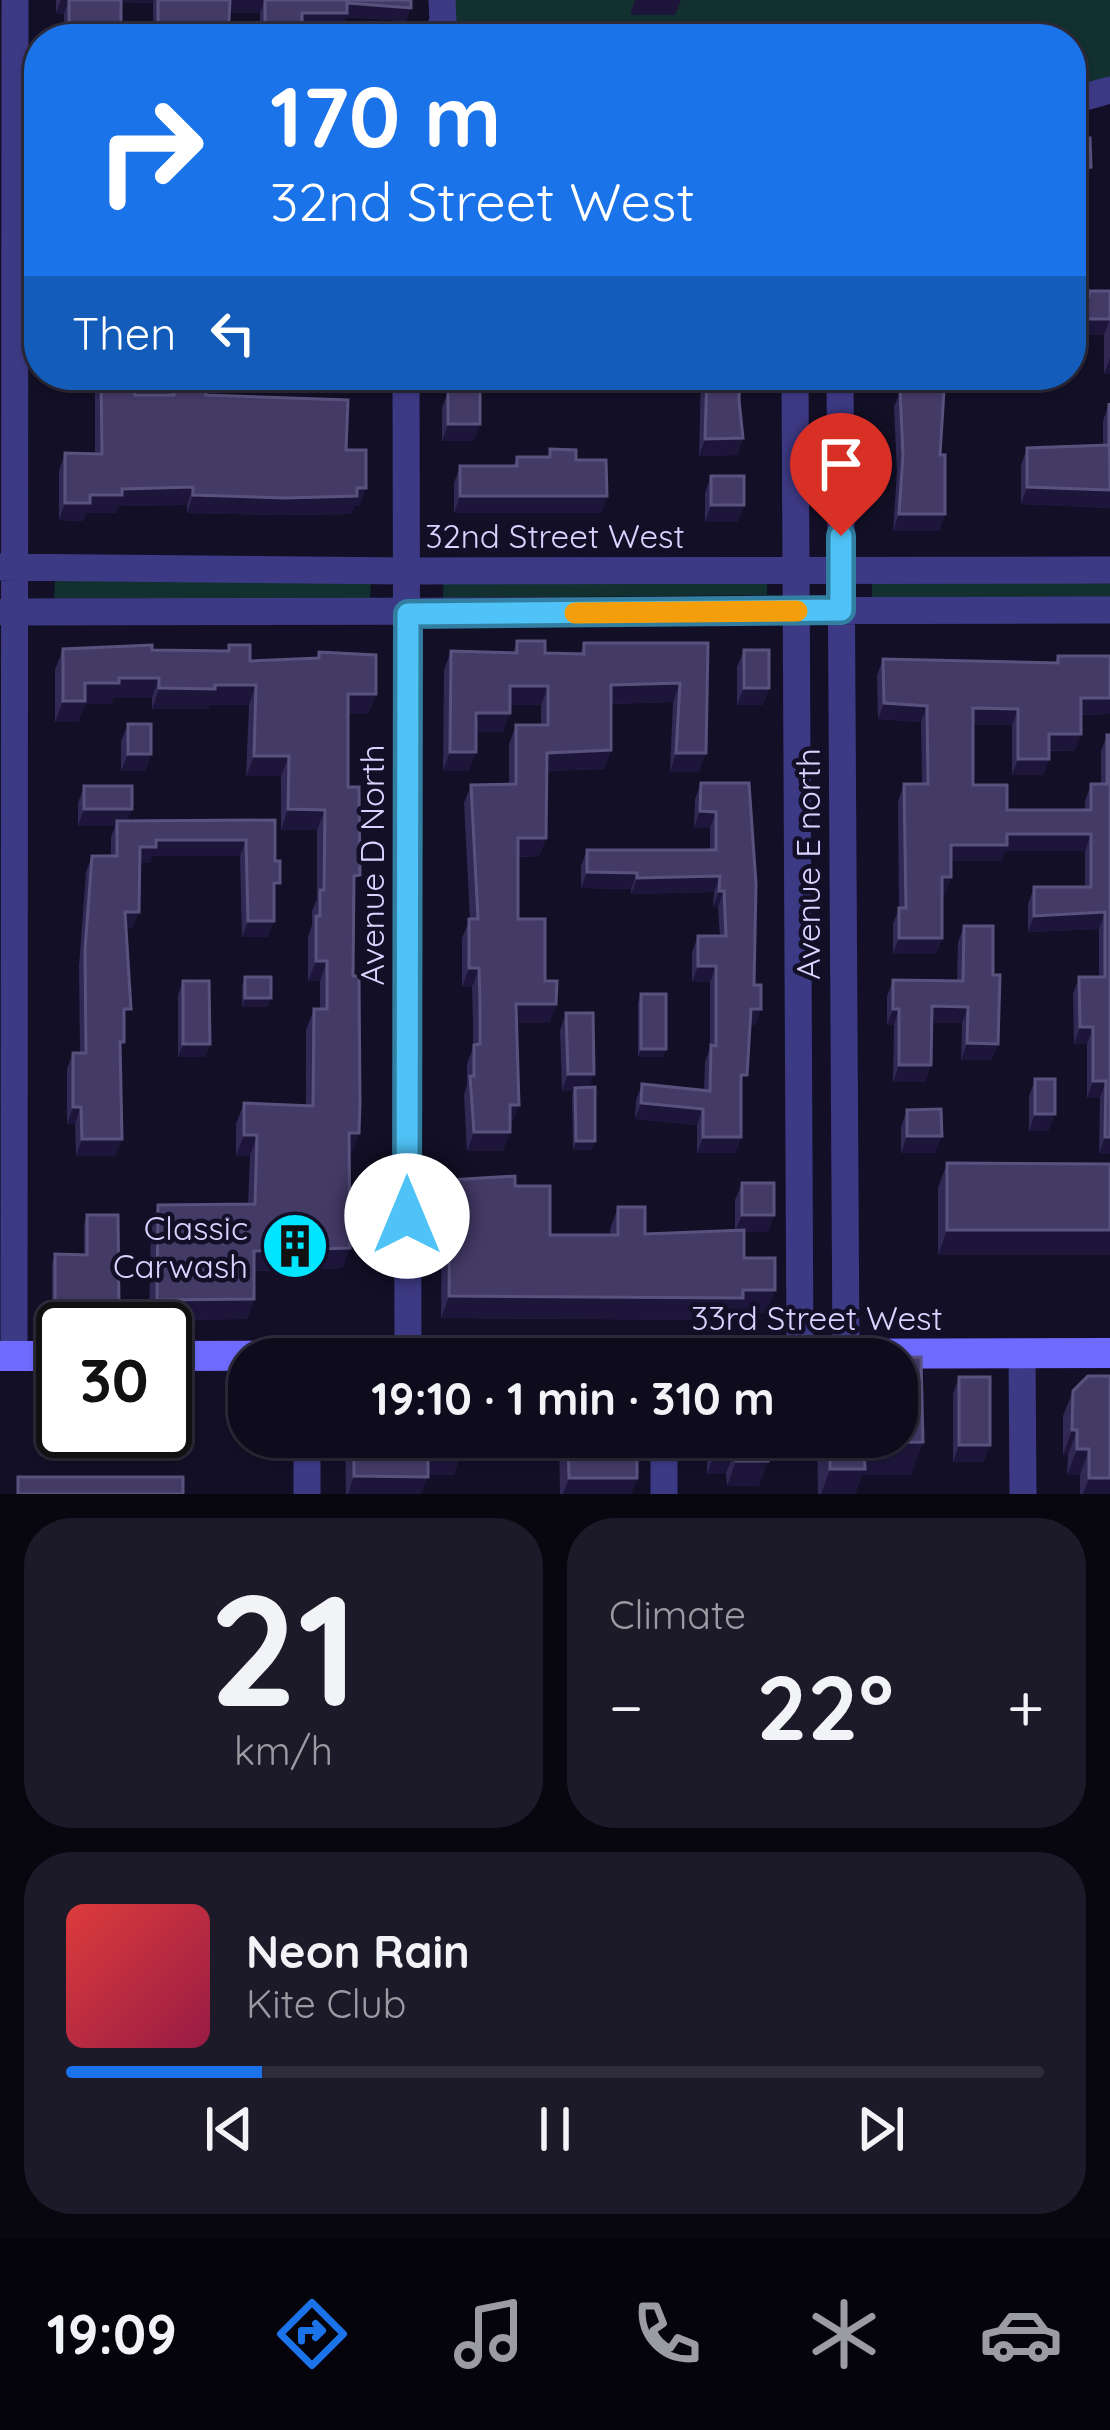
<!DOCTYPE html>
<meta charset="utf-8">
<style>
body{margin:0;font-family:Quicksand,sans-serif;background:#1c1929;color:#f1f3f6;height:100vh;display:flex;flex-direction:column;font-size:45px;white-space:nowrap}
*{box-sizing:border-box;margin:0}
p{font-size:39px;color:#9b9ba3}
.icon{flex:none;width:66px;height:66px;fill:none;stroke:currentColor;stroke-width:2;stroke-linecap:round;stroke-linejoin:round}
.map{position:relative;height:1494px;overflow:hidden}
.sheet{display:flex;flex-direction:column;gap:24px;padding:24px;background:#08060f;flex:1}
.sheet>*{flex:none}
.hud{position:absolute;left:24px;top:24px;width:1062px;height:366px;border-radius:48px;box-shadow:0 3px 9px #0004,0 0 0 3px #2e2b3b;background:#1a73e8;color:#fff;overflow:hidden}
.speed{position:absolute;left:36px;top:1302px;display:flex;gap:24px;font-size:60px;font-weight:700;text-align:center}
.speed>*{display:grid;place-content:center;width:156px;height:156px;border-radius:50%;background:#0e0b1c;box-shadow:0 3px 9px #0004,0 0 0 3px #2e2b3b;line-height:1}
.speed .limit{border:6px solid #111;border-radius:18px;background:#fff;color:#111}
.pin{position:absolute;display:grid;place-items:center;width:102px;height:102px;color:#fff;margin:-123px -51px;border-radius:50% 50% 50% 0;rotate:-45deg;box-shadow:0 0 12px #0007}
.pin .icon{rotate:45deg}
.me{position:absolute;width:132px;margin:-66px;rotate:0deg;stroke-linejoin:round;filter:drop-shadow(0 0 9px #0008)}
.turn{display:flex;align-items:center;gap:42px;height:252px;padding:0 48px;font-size:54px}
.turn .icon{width:156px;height:156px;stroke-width:2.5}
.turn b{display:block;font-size:84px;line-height:102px}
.then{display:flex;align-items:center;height:114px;padding:0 48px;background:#0003;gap:24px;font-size:45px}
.big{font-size:90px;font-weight:700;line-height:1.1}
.sheet .widget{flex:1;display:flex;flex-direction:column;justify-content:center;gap:18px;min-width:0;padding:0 42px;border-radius:48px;background:#1c1929}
.sheet .dial{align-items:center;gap:0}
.dial b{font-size:156px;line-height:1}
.song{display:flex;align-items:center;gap:36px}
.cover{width:144px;height:144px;border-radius:18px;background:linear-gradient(135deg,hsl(0 70% 55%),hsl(340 70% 35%))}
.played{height:12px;border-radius:6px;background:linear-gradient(90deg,#1a73e8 20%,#2e2b3b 20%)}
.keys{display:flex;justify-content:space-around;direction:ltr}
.heat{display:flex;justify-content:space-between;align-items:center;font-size:66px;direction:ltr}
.sheet .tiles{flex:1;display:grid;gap:24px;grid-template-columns:1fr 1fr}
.widget:last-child{grid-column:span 2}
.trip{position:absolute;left:228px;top:1338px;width:690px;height:120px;border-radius:48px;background:#0e0b1c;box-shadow:0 3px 9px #0004,0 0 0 3px #2e2b3b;font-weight:700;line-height:120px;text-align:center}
.menu{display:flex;height:192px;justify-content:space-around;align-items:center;background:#06040b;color:#9b9ba3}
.menu .icon{width:84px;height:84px}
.menu .current{color:#1a73e8}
.menu b{font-size:54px;color:#f1f3f6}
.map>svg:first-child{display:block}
.green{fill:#12302f}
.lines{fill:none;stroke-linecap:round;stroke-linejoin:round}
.minor{stroke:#3d3a85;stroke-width:27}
.secondary{stroke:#6f6bff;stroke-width:30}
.wall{fill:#312854}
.shaded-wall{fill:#1d163a}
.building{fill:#433a66;stroke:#5a527e;stroke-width:3}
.route-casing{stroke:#337fa1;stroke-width:30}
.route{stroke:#4fc3f7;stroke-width:21}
.slow{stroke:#f59e0b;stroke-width:21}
.labels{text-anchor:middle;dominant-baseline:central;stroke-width:9;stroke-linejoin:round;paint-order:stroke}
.street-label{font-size:33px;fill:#d9d4ff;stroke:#130f26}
.poi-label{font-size:33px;fill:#d9d4ff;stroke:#130f26;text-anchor:end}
</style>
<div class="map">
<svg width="1110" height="1494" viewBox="0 0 1110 1494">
<rect width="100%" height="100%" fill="#130f26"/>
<!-- green -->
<path class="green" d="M442 0H1110V90L1071 101V39H462L443 21Z
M1110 575V599L872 597V577Z
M444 577 767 578V595L443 598Z
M55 579H371L370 599 60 602 54 598Z"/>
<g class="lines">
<!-- minor -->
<path class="minor" d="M435 39 443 21 442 0
M1071 101 1110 90
M406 375 408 1356
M795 375 800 1353
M840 375 846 1353
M0 567 406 571 1110 570
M4 612 1110 610
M1022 1353 1023 1494
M14 1356 15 0
M307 1494V1437
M664 1494V1437"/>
<!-- secondary -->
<path class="secondary" d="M0 1356H63
M165 1356 1110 1353"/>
</g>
<!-- wall -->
<path class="wall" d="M56 0H411L406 21 346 17 342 26H302V39H260V13H229L228 39H153V3L121 2V27L147 39H64V14L56 13Z
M1089 291H1110V374H1104V335H1071V296H1087Z
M80 375H135V395H168V375H206V395L346 450 360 506H354L351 514 278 515 187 513V505L119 506 116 513H86L83 521 59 520V471L65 453 95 454V391H80Z
M701 375H740L739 400 743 438 737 455 699 456Z
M901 375H945L940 455 945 514 939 531H893L897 472 894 407 901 390Z
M448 391 474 441H442V408Z
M1109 403 1110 508 1021 504V465L1027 448 1103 445V421Z
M550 449 576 460 607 496 601 513H454V483L460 466H513L517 457H548Z
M711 476 744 505 737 522H705V493Z
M517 641 545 653 580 654 584 643H708L699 772H670L673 702 611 704V750L604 769 547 771 546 838 539 856 518 857V919L556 1004 549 1023H517L512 1124H510L503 1151H467L464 1095 467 1085V1064L473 1048V1022L472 987H462V938L470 919 464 803 471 785 509 784V744L516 725H541V705H510L503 732H476L469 771H443L444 670 451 651 513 653Z
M229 645 250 661 317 658 319 652 376 694 368 714H348V787L354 893 353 976 359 1133 351 1154H350L343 1268 254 1271V1299L247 1319 149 1320 151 1225 158 1205 248 1204 250 1156H236V1124L244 1103 306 1106V1030L314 1009H320V981H308V937L312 925V911L317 899V830H281V776H246L249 705H209L208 709H152V698H113L111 704H85L78 722H55V670L63 649 227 651Z
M744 650 769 688 763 705H737V667Z
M1058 656H1110V714L1081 715 1075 751H1049V759L1043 775H1012V725H973V785L1007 810H1085V801L1091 784H1101V751L1107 735H1110V1154L1099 1153 1100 1098H1087V1044H1074L1073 994 1079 977H1099V929L1028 932V904L1034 887H1085V851H1005L1001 861H951V877L945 894H942V938L936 954H893V924L899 908 898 801 904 784H922L921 722 878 719 877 675 883 659 1055 663Z
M128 724 151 754 145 771H121V741Z
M701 783H749L754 985 761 1009 755 1025H750L741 1091V1137L735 1153H697V1125L635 1119 636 1100 642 1084 704 1090 705 1062 710 1048V982H692V952L698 936H720L718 907H713L714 892 631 894V889L581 888V866L587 850H710V828H694L695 799Z
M84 786 128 821 275 820 274 897 268 937H242L240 856H152L150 863H140L133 928H126L124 1026 120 1054 116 1156H76L75 1124H67V1069L73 1053H80L79 966 86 872 92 856H111V837L115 826H78V803Z
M964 926 992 1060H961L962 1023H931V1065L925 1082H893L894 1025H887V996L893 980 957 981 958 942Z
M245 977 268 1007H242V986Z
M183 981 210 1044 205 1057H178V995Z
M641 994 663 1057H638V1003Z
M566 1013 590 1087 592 1150H573L572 1096 573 1091H562L560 1030Z
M1035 1079 1055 1114 1048 1131H1029V1096Z
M907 1110 935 1153H901V1127Z
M947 1163 1110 1164V1255H938V1188Z
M450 1180 515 1186 550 1235H610V1229L618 1207 645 1234 735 1231V1200L742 1183 774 1215 768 1232H744V1258L767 1313H738L735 1320 441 1318 442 1202Z
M87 1215 116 1316H85L83 1321H52V1263L55 1254 84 1255V1224Z
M959 1377 990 1445 983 1462H953V1394Z
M1073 1391 1110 1494H1080V1475H1067L1068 1455H1063V1416Z
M345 1437H512L507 1452H462L454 1475H428L421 1494H346Z
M559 1437H637V1478L631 1494H560Z
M707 1437H767L759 1486H727L726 1473 707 1474Z
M817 1437H897L911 1475H862L855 1494H818Z"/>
<!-- shaded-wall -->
<path class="shaded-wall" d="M61 0H69L64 14 56 13Z
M117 0H154L153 3 116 2Z
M230 0H265L260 13H225Z
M635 0H681L675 15H630Z
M347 3 411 8 406 21 346 17 342 26H297L302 13Z
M1091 167 1084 184 1071 185 1077 168Z
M1071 319H1110L1104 335H1071Z
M1110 358V374H1104Z
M86 375H101L95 391H80Z
M307 375H360L357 382 304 383Z
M465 375H512L508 386H461Z
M985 375H1015L1010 389H980Z
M448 424H480L474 441H442Z
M743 438 737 455 699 456 705 439Z
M193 487 187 505 119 506 116 513H86L83 521 59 520 65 503 90 495 122 489Z
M1027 487 1110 490V508L1021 504Z
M366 488 360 506H354L351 514 278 515 187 513 193 495Z
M460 496H607L601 513H454Z
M711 505H744L737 522H705Z
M899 514H945L939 531H893Z
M119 678H159L152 698H113L111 704H85L78 722H55L63 701 85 683Z
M680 683 673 702 604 704 611 685Z
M215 685H256L249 705H209L208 709H152L159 688Z
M510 686H548L541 705H503Z
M744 688H769L763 705H737Z
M348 694H376L368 714H340Z
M1081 698H1110V714L1075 715Z
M884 703 927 706 921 722 878 719Z
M973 708 1018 709 1012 725H967Z
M476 713H510L503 732H469Z
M1049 734H1081L1075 751 1043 750Z
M611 750 604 769 540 771 547 753Z
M450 752H476L469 771H443Z
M676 753H706L699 772H670Z
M128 754H151L145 771H121Z
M254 756H289L281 776H246Z
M1018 759H1049L1043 775H1012Z
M84 809H132L126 826 117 821 115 826H78Z
M288 809 325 810 317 830H281Z
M700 811 716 812 710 828H694Z
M1007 834H1091L1085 851H1005L1001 861H945L951 845Z
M518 838H546L539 856 511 857Z
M156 840H246L240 856H152L150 863H134L140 847Z
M587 872 637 873 631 889 581 888Z
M720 876 714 892 631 894 637 878Z
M942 877H951L945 894H936Z
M719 891H724L718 907H713Z
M125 912H139L133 928H119Z
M1105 912 1099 929 1028 932 1034 916Z
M248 921H274L268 937H242Z
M899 938H942L936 954H893Z
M316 961H327L320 981H308Z
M698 966H716L710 982H692Z
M469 968H479L472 987H462Z
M245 998H271L268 1007H242Z
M516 1004H556L549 1023H509Z
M932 1006 968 1007 962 1023H926Z
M751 1009H761L755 1025H745Z
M893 1009H899L894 1025H887Z
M1080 1027H1093L1087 1044H1074Z
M967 1043 998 1044 992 1060H961Z
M183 1044H210L205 1057H178Z
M641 1049H666L663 1057H638Z
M899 1065H931L925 1082H893Z
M568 1074H594L588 1091H562Z
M1093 1081H1106L1100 1098H1087Z
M641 1103 703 1109 697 1125 635 1119Z
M510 1105H519L512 1124H503Z
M73 1107H81L75 1124H67Z
M1035 1114H1055L1048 1131H1029Z
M474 1132H510L503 1151H467Z
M349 1133H359L351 1154H342Z
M244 1135H257L250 1156H236Z
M907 1136H942L935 1153H901Z
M703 1137H741L735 1153H697Z
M1105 1137H1110V1154L1099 1153Z
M82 1139H122L116 1156H76Z
M576 1141H595L592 1150H573Z
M742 1215H774L768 1232H735Z
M947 1230H1110V1255H938Z
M350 1248 343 1268 246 1271 254 1251Z
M775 1290 767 1313H738L735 1320 441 1318 449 1296Z
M254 1299 247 1319 149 1320 157 1300Z
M86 1307 119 1308 116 1316H85L83 1321H52L55 1312Z
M1072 1430H1077L1068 1455H1063Z
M459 1437H512L507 1452H454Z
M923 1442 911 1475H862L855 1494H821L830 1469 864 1443Z
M959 1445H990L983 1462H953Z
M736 1448 726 1473 707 1474 717 1449Z
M1077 1449H1089L1080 1475H1067Z
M428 1452H462L454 1475H419Z
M736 1461H768L759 1486H727Z
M354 1476 428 1477 421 1494H348Z
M569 1478H637L631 1494H563Z
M1089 1478H1110V1494H1083Z"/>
<!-- building -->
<path class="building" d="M69 0H121V27H147V39H69Z
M158 0H230L228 39 158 37Z
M265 0H411V8L347 3V13H302V39H265Z
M1071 138H1090L1091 167 1077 168V198H1071Z
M1089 291H1110V319H1071V296H1089Z
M101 375H135V395H174V375H206V395L348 400 346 450H366V488H357V496L284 498 193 495V487L122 489V495H90V503H65V453L102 454Z
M707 375H740L739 400 743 438 705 439Z
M907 375H945L940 455H945V514H899L903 455 900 390H907Z
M448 391H480V424H448Z
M1109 403 1110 490 1027 487V448L1109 445Z
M550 449 576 450V460H606L607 496H460V466H517V457H550Z
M711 476H744V505H711Z
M517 641H545V653L584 654V643H708L706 753H676L680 683 611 685V750L547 753 546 838H518V919H545V981H557L556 1004H516L519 1105H510V1132H474L470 1076H474V1045L480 1044V1004L479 968H469V919H478L471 785 516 784V725H548V686H510V713H476V752H450L451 651 517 653Z
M152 645V650L229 651V645H250V661L319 658V652L376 655V694H348V787H359L360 875 354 876 353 976H359L360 1103 359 1133H349L350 1248 254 1251V1299L157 1300 158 1205 255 1204 257 1135H244V1103L313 1106 314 1009H327V961H316V916H320V890H324L325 810 288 809 289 756H254L256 685H215V689L159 688V678H119V683H85V701H63V649Z
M744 650H769V688H744Z
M1058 656H1110V698H1081V734H1049V759H1018V709L973 708V785H1007V810H1091V784H1107V735H1110V1137H1105L1106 1081H1093V1027H1080L1079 977H1105V912L1034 916V887H1091V834H1007V845H951V877H942V938H899V908H906L904 784H928L927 706 884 703 883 659 1058 663Z
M128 724H151V754H128Z
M701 783H749L756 884 754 985H761V1009H751L747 1075H741V1137H703V1109L641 1103 642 1084 710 1091 711 1045 716 1046V966H698V936H726L724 891H719L720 876 637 878V873L587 872V850H716V812L700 811Z
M84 786H132V809H84Z
M275 820V861H280V883H274V921H248L246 840H156V847H140L139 912H125L131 1009H124V1042H120L122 1139H82L81 1107H73V1053H86L85 950 92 856H117V821Z
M964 926H993V975H1000L998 1044 967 1043 968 1007 932 1006 931 1065H899V1009H893V980L963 981Z
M245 977H271V998H245Z
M183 981H209L210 1044H183Z
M641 994H666V1049H641Z
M566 1013H593L594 1074H568Z
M1035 1079H1055V1114H1035Z
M595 1087V1141H576L575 1088Z
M941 1109 942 1136H907V1110Z
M947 1163 1110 1164V1230H947Z
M515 1176V1186H550V1235H618V1207H645V1234L744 1230V1258H775V1290H743V1298L449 1296 450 1180Z
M742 1183H774V1215H742Z
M87 1215H118L119 1308 86 1307V1312H55V1254L87 1255Z
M921 1357 923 1442 864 1443 865 1469H830V1437H897V1359L829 1358Z
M1088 1376H1110V1478H1089V1449H1077V1430H1072L1073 1391Z
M959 1377H990V1445H959Z
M354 1437H462V1452H428V1477L354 1476Z
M568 1437H637V1478H569Z
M716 1437H767L768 1461H736V1448L717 1449Z
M18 1477H183V1494H18Z"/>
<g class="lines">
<!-- route casing -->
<g class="route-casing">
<path id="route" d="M407 1216 408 614 841 610V536"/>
</g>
<!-- route -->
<use href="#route" class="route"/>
<!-- slow -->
<path class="slow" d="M575 613 797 611"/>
</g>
<!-- icons -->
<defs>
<g id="building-disc" transform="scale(3.45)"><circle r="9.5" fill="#00e5ff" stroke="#130f26"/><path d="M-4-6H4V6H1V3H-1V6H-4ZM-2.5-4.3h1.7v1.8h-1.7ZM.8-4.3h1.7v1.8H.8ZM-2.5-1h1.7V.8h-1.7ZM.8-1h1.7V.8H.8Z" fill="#111"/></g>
</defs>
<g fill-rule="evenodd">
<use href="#building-disc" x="295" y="1246"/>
</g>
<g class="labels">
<!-- street labels -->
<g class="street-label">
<text x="555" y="535">32nd Street West</text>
<text transform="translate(807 864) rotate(-90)">Avenue E north</text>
<text transform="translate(371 865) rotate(-90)">Avenue D North</text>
<text x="817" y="1317">33rd Street West</text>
</g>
<!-- poi labels -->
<g class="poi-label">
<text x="248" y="1227">Classic<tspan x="248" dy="38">Carwash</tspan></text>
</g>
</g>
</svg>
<div class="speed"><div class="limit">30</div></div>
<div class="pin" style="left:841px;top:536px;background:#d93025"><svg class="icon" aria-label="arrive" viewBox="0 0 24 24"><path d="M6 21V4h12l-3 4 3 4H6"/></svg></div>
<svg class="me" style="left:407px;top:1216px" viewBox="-20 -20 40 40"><circle r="19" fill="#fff"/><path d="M0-13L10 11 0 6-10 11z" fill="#4fc3f7"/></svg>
<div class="trip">19:10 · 1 min · 310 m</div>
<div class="hud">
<div class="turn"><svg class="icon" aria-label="right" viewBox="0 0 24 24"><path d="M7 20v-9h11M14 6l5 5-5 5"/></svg><div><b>170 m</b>32nd Street West</div></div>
<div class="then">Then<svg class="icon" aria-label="left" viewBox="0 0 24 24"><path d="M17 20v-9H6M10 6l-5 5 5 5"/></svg></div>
</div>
</div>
<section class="sheet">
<div class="tiles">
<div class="widget dial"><b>21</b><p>km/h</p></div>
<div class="widget"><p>Climate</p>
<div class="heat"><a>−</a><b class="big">22°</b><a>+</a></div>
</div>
<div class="widget">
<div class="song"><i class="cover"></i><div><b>Neon Rain</b><p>Kite Club</p></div></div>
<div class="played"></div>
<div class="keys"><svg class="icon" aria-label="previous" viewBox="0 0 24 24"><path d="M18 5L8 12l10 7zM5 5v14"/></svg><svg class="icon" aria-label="pause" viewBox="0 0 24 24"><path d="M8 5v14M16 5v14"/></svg><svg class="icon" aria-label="next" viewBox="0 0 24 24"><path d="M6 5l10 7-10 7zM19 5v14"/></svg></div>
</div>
</div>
</section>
<nav class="menu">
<b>19:09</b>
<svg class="icon current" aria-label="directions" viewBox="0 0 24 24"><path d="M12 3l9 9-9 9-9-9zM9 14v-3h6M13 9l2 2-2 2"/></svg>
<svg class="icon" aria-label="music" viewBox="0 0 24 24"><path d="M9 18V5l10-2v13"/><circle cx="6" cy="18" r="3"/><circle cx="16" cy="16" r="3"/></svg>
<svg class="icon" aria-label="phone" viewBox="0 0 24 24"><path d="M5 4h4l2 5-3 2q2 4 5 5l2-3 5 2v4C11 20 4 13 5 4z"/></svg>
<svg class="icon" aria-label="climate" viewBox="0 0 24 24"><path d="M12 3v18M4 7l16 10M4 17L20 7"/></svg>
<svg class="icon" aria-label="car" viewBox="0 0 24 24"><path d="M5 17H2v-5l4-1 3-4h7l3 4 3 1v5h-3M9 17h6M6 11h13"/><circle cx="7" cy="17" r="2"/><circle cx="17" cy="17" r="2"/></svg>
</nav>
